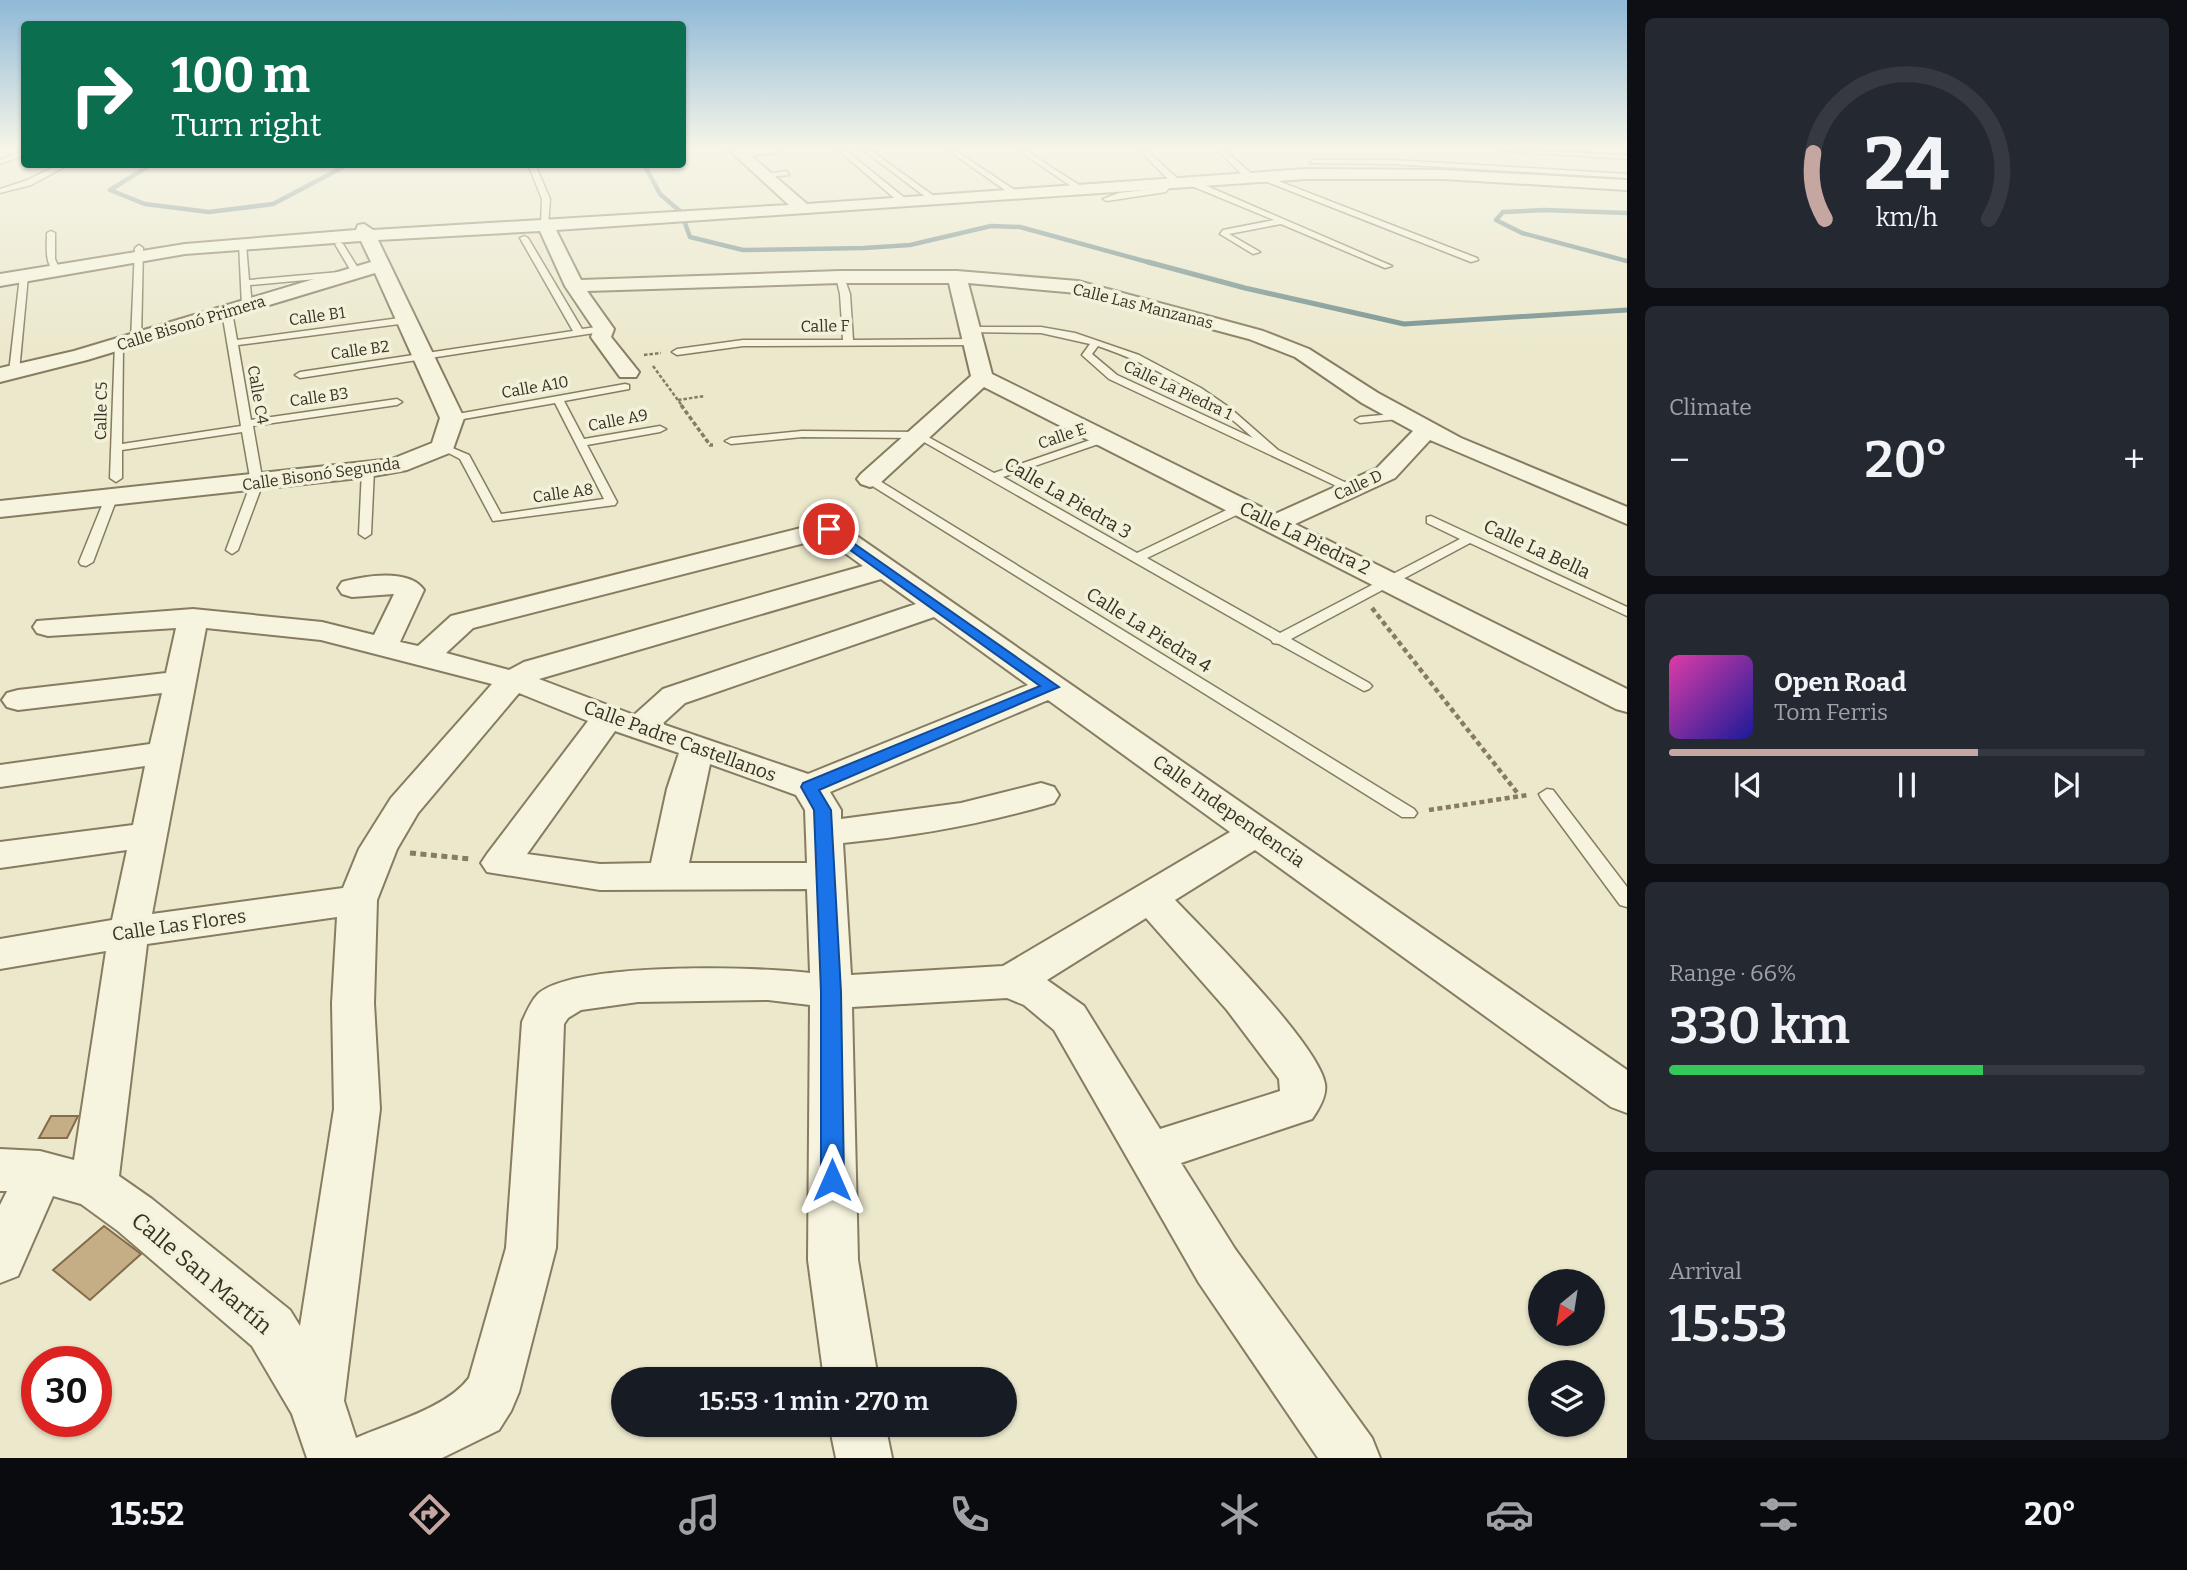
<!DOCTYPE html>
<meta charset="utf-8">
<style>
body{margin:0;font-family:Bitter,serif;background:#242831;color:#f1f3f6;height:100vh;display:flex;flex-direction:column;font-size:26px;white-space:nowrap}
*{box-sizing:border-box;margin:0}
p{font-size:23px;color:#9ea1a6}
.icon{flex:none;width:38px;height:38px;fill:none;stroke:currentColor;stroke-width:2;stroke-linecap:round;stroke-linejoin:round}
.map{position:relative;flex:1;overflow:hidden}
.drawer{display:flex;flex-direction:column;gap:18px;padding:18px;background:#0d0f14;width:560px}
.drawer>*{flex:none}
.hud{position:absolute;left:21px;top:21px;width:665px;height:147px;border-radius:7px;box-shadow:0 2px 5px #0004;background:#0b6e4f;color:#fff;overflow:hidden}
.needle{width:46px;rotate:210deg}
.tools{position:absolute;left:1528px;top:1269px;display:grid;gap:14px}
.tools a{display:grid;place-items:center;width:77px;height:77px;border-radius:50%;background:#171b24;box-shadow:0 2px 5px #0004;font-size:35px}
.speed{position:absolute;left:21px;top:1346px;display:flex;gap:14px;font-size:35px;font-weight:700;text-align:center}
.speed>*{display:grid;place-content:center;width:91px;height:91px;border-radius:50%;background:#171b24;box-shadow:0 2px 5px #0004;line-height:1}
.speed .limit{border:10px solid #d22;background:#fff;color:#111}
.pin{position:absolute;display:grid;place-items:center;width:60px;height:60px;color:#fff;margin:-30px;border:4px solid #fff;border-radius:50%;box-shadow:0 2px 7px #0007}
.me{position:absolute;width:77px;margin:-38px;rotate:0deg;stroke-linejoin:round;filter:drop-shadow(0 0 5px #0008)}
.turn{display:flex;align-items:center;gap:24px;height:147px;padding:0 35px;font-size:32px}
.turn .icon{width:91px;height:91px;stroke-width:2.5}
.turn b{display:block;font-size:49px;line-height:60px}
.big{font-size:52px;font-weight:600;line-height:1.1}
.drawer .tile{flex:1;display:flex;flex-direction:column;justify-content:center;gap:10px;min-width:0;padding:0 24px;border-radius:10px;background:#242831}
.drawer .dial{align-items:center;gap:0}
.dial svg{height:182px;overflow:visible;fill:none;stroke:#363941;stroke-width:7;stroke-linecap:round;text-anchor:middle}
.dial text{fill:#f1f3f6;stroke:none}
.song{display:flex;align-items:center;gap:21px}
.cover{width:84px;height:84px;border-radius:10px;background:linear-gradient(135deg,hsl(320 70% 55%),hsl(240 70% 35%))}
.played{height:7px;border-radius:4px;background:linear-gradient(90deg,#c5a6a0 65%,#363941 65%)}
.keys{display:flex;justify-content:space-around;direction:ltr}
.heat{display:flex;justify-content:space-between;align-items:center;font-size:38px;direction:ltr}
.charge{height:10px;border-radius:5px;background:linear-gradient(90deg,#34c759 66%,#363941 0)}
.trip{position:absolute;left:611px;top:1367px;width:406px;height:70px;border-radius:35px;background:#171b24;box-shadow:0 2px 5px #0004;font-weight:600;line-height:70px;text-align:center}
.menu{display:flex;height:112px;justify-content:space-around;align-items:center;background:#090b0e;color:#9ea1a6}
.menu .icon{width:49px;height:49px}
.menu .selected{color:#c5a6a0}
.menu b{font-size:32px;color:#f1f3f6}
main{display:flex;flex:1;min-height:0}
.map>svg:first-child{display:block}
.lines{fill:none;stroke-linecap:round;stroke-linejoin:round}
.stream-far1{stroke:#728e8d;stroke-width:4.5}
.stream{stroke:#728e8d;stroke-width:5}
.building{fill:#c5ad85;stroke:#836c49;stroke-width:2}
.lane-casing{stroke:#877c61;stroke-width:3}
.street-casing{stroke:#877c61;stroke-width:4}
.path-far3{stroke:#877c61;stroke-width:2.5;stroke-dasharray:3.5 2;stroke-linecap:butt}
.path-far2{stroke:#877c61;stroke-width:3.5;stroke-dasharray:4.5 2.5;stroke-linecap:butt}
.path-far1{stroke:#877c61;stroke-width:4.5;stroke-dasharray:5 3.5;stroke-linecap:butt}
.path{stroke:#877c61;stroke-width:5;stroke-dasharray:6 4.5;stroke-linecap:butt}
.lane{fill:#f6f4de;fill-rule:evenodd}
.street{fill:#f6f4de;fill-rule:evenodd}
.route{fill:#1a73e8;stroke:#114b97;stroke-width:2}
.labels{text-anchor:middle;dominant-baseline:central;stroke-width:7;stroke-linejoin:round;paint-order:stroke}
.far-street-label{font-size:16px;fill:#393223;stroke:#f3f1da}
.street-label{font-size:19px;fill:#393223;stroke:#f3f1da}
.near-street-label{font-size:23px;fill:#393223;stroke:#f3f1da}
</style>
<main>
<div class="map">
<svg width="1627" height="1458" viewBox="0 0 1627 1458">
<rect width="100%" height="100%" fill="#ebe8cc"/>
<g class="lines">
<!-- stream-far1 -->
<path class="stream-far1" d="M152 164 110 190 145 204 209 212 273 204 349 164
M644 164 660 194 681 212 690 237 743 250 864 248 910 245 991 226 1020 227 1155 264
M1627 213 1544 210 1503 212 1496 220 1522 233 1627 261"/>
<!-- stream -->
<path class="stream" d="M1148 262 1245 288 1404 324 1627 310"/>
</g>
<!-- building -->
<path class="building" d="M51 1116H78L67 1138H39Z
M104 1226 141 1254 90 1300 53 1270Z"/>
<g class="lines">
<!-- lane casing -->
<g class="lane-casing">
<path id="lane" d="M837 149H844L906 199V203H900Z
M862 149H869L938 199 931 201Z
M946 149H953L1019 193 1012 195Z
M1016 149H1023L1084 188 1077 190Z
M1138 149H1145L1180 181V185H1174Z
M1216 149H1223L1253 175V179H1247Z
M1500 149 1627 155V159L1503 151Z
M24 151V155L0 164V160Z
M1312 160H1393L1627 174V178L1393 164 1310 163Z
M60 164H70L31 185 0 193V189L25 181Z
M528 164H535L550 199 548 226 541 224 542 199Z
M786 171 789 175 766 177 762 175Z
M1260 174 1477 258 1478 260 1471 262 1257 178Z
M1187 180H1193L1392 266 1385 268 1281 224 1229 234 1260 252 1253 254 1220 234 1223 230 1274 220 1187 184Z
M1165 181 1171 185 1166 192 1107 201 1103 199 1119 193 1161 188V183Z
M51 231 55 233V259L60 270 56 273C44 264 47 247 47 233Z
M524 236 528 238 582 329 604 326 607 327V331L300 378 295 375 300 372 573 331 520 238Z
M339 242 343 244 361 273 360 275 250 285 252 306 247 309 242 306 239 243 246 245 249 280 351 271 335 244Z
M139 245 143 248 141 340 136 343 131 340 135 248Z
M24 273 28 276 19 372 14 375 9 372 20 276Z
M840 274 844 277 850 294 853 340 974 339 979 342 974 345 743 346 677 355 672 352 677 349 743 340H843L840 294 836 277Z
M227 309 232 312 237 340 407 317 412 320 407 323 238 345 251 420 397 399 402 402 397 405 253 426 263 483 238 550 232 554 226 550 251 483 242 432 122 450V478L116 482 110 478 115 343 123 345 122 444 241 426 222 312Z
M971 327H1041L1075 333 1139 355 1201 388 1230 408 1278 450 1357 488 1351 492 1347 491 1109 379 1082 355 1090 344 1041 333 968 332V328ZM1098 346C1154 365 1210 397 1253 438L1117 375 1092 354Z
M625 384 629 385V389L564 401 584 439 660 426 666 429 660 432 587 445 617 502 615 505 493 521 460 459 437 447 443 444 469 455 501 514 604 499 555 403 452 421 447 418 452 415Z
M1404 413 1408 414V418L1360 423 1355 420 1360 417Z
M802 431 919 432 994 473 1099 437H1107V441L1003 477 1137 553 1239 504H1247V510L1147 558 1280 633 1460 539 1427 523V517L1431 516 1627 607V616L1470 543 1291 639 1369 683 1372 686 1369 689 1364 691 1279 644 1273 643 1271 640 917 438 802 437 731 444 725 441 731 438Z
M368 466 374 470 371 534 365 538 359 534 362 470Z
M870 475 1414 809 1417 813 1414 817H1402L866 482V476Z
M111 494 117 498 93 562 86 566 81 565 79 562 105 498Z
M1547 789 1553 790 1627 887V907L1620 905 1541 798 1539 794Z"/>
</g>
<!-- street casing -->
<g class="street-casing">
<path id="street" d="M728 149H784L777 153 750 155 807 204 1306 169 1444 170 1627 180V190L1444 179H1306L556 230 581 280 840 271H957L1078 281 1263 331 1309 349 1378 393 1461 438 1627 507V524L1430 440 1395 478 1295 524 1627 689V712L1616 709 984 387 879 484 870 487 861 484 857 479 861 474 971 376 949 283H840L587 291 614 329 611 337 639 372 636 377H620L591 337 594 329 565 286 540 231 378 240 464 418 452 452 407 470 368 477 0 517V501L392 459 432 443 440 418 375 273 87 360 0 382V368L74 351 371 262 361 241 185 254 0 286V274L185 244 356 230 358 225 364 224 373 230 789 205ZM968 283 1077 293 1249 339 1295 357 1362 403 1413 431 1377 468 1275 514 992 374Z
M829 521 838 523 1627 1070V1113L1611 1107 1255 850 1175 900C1207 933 1319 1045 1325 1084 1327 1096 1319 1109 1312 1119L1181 1163 1235 1249 1372 1438 1380 1458H1318L1199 1283 1054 1030 1024 1005 1007 998 852 1007 858 1260 878 1379H824L808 1260 810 1005 768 1000 638 1002 581 1010 568 1018 564 1024 556 1248 519 1392 511 1411 499 1430 442 1458H307L292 1414 252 1346 118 1231 81 1204 53 1196 18 1276 0 1283V1205L7 1191H0V1149L40 1151 74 1160 106 951 0 969V939L112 920 127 850 0 868V842L133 825 145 766 0 787V765L150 744 162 693 18 710 7 707 2 700 7 693 18 690 166 673 176 628 48 636 37 633 33 627 37 621 193 609 322 622 374 635 394 594 352 597 342 594 338 588 342 582C364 576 409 568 424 590L400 642 418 646 451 616ZM824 538 863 566 524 662 509 670 446 653 473 628ZM881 579 916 604 663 689 634 715 539 679ZM934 617 1028 685 808 774 662 724 685 703ZM206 628 321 640 492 684 391 798 359 849 343 888 152 914ZM519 693 588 721 487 854 481 863 487 872 600 890 807 889 810 973C759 967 575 961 538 994 531 1001 526 1013 522 1022L506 1248 469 1378C447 1408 390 1423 356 1438L344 1401 380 1109 374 1003 377 900 397 849 418 813ZM1048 700 1230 832 1003 966 851 975 843 843C915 836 984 824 1054 803L1059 795 1054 787 1041 783 961 803 841 819V810L830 792ZM615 731 679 753 667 789 651 863 600 864 527 854ZM710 764 796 795 805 810 807 863H689ZM337 917 332 1003 334 1109 300 1326 290 1310 152 1199 119 1176 147 944ZM1146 918 1227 1010 1279 1079 1280 1091 1160 1129 1084 1006 1047 980Z
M829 1424H885L892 1458H836Z"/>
</g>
<!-- path-far3 -->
<path class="path-far3" d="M644 355 661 353
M653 366 683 407
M678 400 705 396"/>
<!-- path-far2 -->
<path class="path-far2" d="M681 405 710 445H713"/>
<!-- path-far1 -->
<path class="path-far1" d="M1372 608 1519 795
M1429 810 1528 795"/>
<!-- path -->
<path class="path" d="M410 853 471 859"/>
<!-- lane -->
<use href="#lane" class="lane"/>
<!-- street -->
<use href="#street" class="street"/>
</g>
<!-- sky -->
<linearGradient id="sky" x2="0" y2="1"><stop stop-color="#8fb9d7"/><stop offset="0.42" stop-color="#f6f5e8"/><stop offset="1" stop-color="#f6f5e8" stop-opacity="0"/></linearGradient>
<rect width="1627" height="353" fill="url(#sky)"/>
<!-- route -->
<path class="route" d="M829 526 1059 687 819 790 831 810 841 992 844 1180 840 1187 832 1190 824 1187 821 1180V992L814 810 801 787 803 783 1040 686 825 532V527Z"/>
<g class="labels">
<!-- far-street labels -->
<g class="far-street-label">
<text transform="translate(1143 306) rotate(14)">Calle Las Manzanas</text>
<text transform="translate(317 316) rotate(-8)">Calle B1</text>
<text transform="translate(191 323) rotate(-17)">Calle Bisonó Primera</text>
<text transform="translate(825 326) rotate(-1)">Calle F</text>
<text transform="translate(360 350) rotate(-8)">Calle B2</text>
<text transform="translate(535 387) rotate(-10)">Calle A10</text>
<text transform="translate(1178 390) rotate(25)">Calle La Piedra 1</text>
<text transform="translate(258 395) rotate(80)">Calle C4</text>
<text transform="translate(319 397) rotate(-8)">Calle B3</text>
<text transform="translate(101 411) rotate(-89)">Calle C5</text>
<text transform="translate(618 420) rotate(-11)">Calle A9</text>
<text transform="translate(1062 436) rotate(-19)">Calle E</text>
<text transform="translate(321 474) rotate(-8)">Calle Bisonó Segunda</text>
<text transform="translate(1358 485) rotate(-25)">Calle D</text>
<text transform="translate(563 493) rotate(-8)">Calle A8</text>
</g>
<!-- street labels -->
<g class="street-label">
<text transform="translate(1068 498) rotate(30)">Calle La Piedra 3</text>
<text transform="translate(1305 538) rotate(26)">Calle La Piedra 2</text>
<text transform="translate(1537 549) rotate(25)">Calle La Bella</text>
<text transform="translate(1149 630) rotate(32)">Calle La Piedra 4</text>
<text transform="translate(680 741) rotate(20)">Calle Padre Castellanos</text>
<text transform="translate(1229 811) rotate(35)">Calle Independencia</text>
<text transform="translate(179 925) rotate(-8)">Calle Las Flores</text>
</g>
<!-- near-street labels -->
<g class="near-street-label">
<text transform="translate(202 1273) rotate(40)">Calle San Martín</text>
</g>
</g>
</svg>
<div class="tools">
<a><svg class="needle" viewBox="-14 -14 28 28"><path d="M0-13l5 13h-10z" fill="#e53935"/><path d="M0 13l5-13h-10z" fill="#9ea1a6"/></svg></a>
<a><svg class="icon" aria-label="layers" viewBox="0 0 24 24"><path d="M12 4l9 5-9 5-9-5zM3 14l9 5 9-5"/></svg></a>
</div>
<div class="speed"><div class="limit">30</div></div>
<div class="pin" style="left:829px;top:529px;background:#d93025"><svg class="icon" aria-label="arrive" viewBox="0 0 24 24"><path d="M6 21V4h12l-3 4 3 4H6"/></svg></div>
<svg class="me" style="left:832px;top:1180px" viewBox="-20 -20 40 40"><path d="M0-17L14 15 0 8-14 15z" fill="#1a73e8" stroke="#fff" stroke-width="4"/></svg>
<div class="trip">15:53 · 1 min · 270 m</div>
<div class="hud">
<div class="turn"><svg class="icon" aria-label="right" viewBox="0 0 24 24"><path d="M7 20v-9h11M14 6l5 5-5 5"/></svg><div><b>100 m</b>Turn right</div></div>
</div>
</div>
<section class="drawer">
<div class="tile dial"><svg viewBox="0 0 100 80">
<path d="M14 69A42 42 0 1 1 86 69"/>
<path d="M14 69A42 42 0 0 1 9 40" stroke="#c5a6a0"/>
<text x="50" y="56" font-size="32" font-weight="700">24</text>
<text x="50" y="72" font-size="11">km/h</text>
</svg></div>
<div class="tile"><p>Climate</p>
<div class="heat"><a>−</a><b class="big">20°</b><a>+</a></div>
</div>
<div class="tile">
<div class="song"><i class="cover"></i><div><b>Open Road</b><p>Tom Ferris</p></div></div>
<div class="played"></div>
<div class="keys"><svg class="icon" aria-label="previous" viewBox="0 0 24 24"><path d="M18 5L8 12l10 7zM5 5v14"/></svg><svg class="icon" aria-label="pause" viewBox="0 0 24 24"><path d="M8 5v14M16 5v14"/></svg><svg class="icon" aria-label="next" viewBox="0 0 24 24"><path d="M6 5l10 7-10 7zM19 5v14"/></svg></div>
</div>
<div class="tile"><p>Range · 66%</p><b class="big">330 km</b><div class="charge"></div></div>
<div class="tile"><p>Arrival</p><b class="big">15:53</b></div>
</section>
</main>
<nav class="menu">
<b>15:52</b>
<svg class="icon selected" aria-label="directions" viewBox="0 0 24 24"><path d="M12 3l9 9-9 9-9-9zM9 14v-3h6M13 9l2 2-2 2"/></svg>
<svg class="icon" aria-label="music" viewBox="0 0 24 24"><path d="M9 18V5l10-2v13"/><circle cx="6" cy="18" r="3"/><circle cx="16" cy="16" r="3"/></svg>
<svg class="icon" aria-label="phone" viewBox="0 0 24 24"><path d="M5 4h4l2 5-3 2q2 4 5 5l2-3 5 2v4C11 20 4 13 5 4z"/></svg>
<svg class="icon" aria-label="climate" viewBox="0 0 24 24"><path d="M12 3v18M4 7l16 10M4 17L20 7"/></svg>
<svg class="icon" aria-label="car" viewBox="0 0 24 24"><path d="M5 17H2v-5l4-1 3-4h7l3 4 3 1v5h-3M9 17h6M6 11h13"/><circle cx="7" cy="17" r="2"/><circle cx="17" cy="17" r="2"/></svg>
<svg class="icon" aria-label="filters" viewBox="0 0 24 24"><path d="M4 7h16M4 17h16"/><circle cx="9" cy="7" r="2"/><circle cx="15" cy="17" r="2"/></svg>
<b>20°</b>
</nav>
